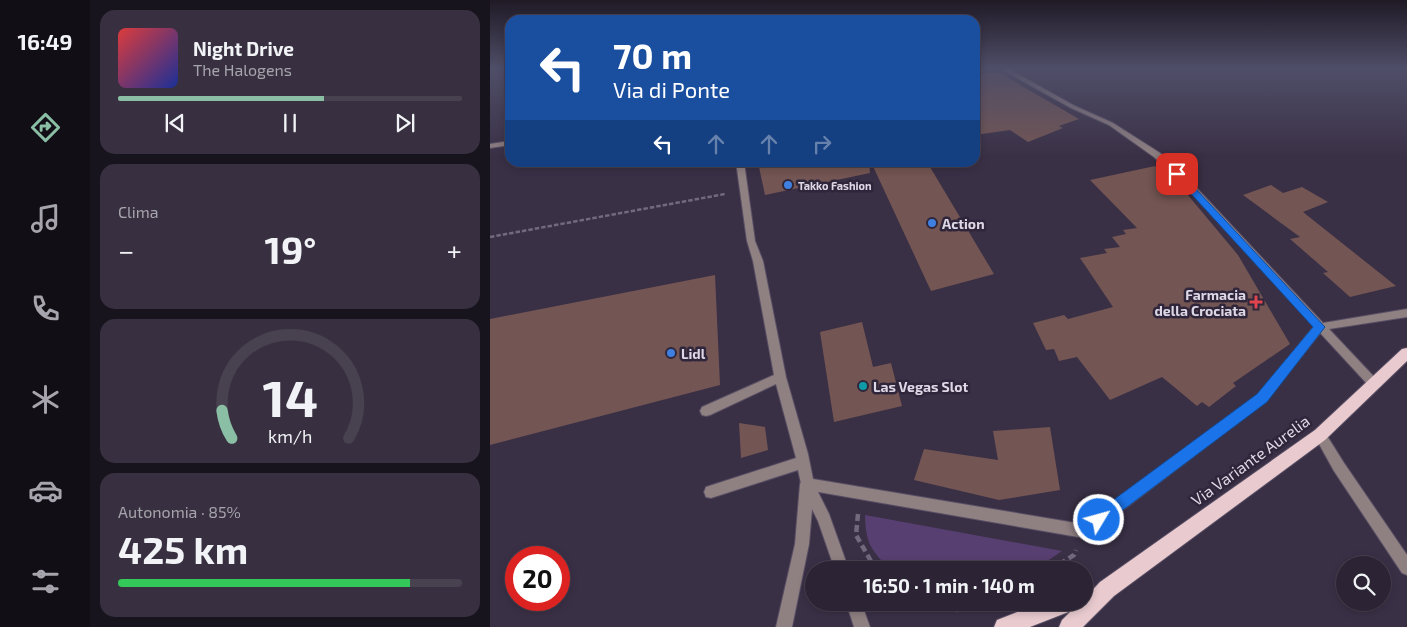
<!DOCTYPE html>
<html lang="it">
<meta charset="utf-8">
<style>
body{margin:0;font-family:"Exo 2",sans-serif;background:#383040;color:#f1f3f6;height:100vh;display:flex;flex-direction:column;font-size:19px;white-space:nowrap}
*{box-sizing:border-box;margin:0}
p{font-size:16px;color:#a6a4ac}
.icon{flex:none;width:28px;height:28px;fill:none;stroke:currentColor;stroke-width:2;stroke-linecap:round;stroke-linejoin:round}
.map{position:relative;flex:1;overflow:hidden}
.drawer{display:flex;flex-direction:column;gap:10px;padding:10px;background:#18141d;width:400px}
.drawer>*{flex:none}
.top-card{position:absolute;left:15px;top:15px;width:475px;height:152px;border-radius:15px;box-shadow:0 2px 8px #0003,0 0 0 1px #48414f;background:#1a4fa0;color:#fff;overflow:hidden}
.controls{position:absolute;left:846px;top:556px;display:grid;gap:10px}
.controls a{display:grid;place-items:center;width:55px;height:55px;border-radius:50%;background:#2c2434;box-shadow:0 2px 8px #0003,0 0 0 1px #48414f;font-size:25px}
.speed{position:absolute;left:15px;top:546px;display:flex;gap:10px;font-size:25px;font-weight:700;text-align:center}
.speed>*{display:grid;place-content:center;width:65px;height:65px;border-radius:50%;background:#2c2434;box-shadow:0 2px 8px #0003,0 0 0 1px #48414f;line-height:1}
.speed .limit{border:8px solid #d22;background:#fff;color:#111}
.pin{position:absolute;display:grid;place-items:center;width:42px;height:42px;color:#fff;margin:-21px;border-radius:10px;box-shadow:0 2px 8px #0006}
.me{position:absolute;width:55px;margin:-28px;rotate:53deg;stroke-linejoin:round;filter:drop-shadow(0 0 4px #0008)}
.turn{display:flex;align-items:center;gap:18px;height:105px;padding:0 25px;font-size:22px}
.turn .icon{width:65px;height:65px;stroke-width:2.5}
.turn b{display:block;font-size:35px;line-height:42px}
.lanes{display:flex;align-items:center;height:48px;padding:0 25px;background:#0003;justify-content:center;gap:25px;direction:ltr}
.lanes .off{opacity:.35}
.big{font-size:38px;font-weight:700;line-height:1.1}
.drawer .card{flex:1;display:flex;flex-direction:column;justify-content:center;gap:8px;min-width:0;padding:0 18px;border-radius:15px;background:#383040}
.drawer .dial{align-items:center;gap:0}
.dial svg{height:130px;overflow:visible;fill:none;stroke:#48414f;stroke-width:7;stroke-linecap:round;text-anchor:middle}
.dial text{fill:#f1f3f6;stroke:none}
.song{display:flex;align-items:center;gap:15px}
.cover{width:60px;height:60px;border-radius:8px;background:linear-gradient(135deg,hsl(0 70% 55%),hsl(230 70% 35%))}
.played{height:5px;border-radius:2px;background:linear-gradient(90deg,#8abfa5 60%,#48414f 60%)}
.keys{display:flex;justify-content:space-around;direction:ltr}
.heat{display:flex;justify-content:space-between;align-items:center;font-size:28px;direction:ltr}
.charge{height:8px;border-radius:4px;background:linear-gradient(90deg,#34c759 85%,#48414f 0)}
.trip{position:absolute;left:315px;top:561px;width:288px;height:50px;border-radius:25px;background:#2c2434;box-shadow:0 2px 8px #0003,0 0 0 1px #48414f;font-weight:700;line-height:50px;text-align:center}
main{display:flex;flex:1;min-height:0}
.tabs{display:flex;flex-direction:column;width:90px;justify-content:space-around;align-items:center;background:#120e15;color:#a6a4ac}
.tabs .icon{width:35px;height:35px}
.tabs .active{color:#8abfa5}
.tabs b{font-size:22px;color:#f1f3f6}
.map>svg:first-child{display:block}
.green{fill:#583f71}
.building{fill:#735553}
.lines{fill:none;stroke-linecap:round;stroke-linejoin:round}
.lane-casing{stroke:#584e63;stroke-width:2}
.street-casing{stroke:#584e63;stroke-width:2}
.primary-casing{stroke:#584e63;stroke-width:2}
.path-far1{stroke:#72697c;stroke-width:2.5;stroke-dasharray:4.5 2;stroke-linecap:butt}
.path{stroke:#72697c;stroke-width:4.5;stroke-dasharray:7 4;stroke-linecap:butt}
.lane{fill:#8f8082;fill-rule:evenodd}
.street{fill:#8f8082;fill-rule:evenodd}
.primary{fill:#e8cacf;fill-rule:evenodd}
.route{fill:#1a73e8;stroke:#114b97}
.shop-dot{fill:#3f7fe0;stroke:#30263b;stroke-width:2}
.health-dot{fill:#e0444e;stroke:#30263b;stroke-width:2}
.culture-dot{fill:#0f9aa8;stroke:#30263b;stroke-width:2}
.labels{text-anchor:middle;dominant-baseline:central;stroke-width:5;stroke-linejoin:round;paint-order:stroke}
.far-poi-label{font-size:11px;font-weight:bold;fill:#ded8e6;stroke:#30263b;text-anchor:start}
.poi-label{font-size:14px;font-weight:bold;fill:#ded8e6;stroke:#30263b;text-anchor:start}
.near-street-label{font-size:16px;fill:#ded8e6;stroke:#30263b}
</style>
<main>
<nav class="tabs">
<b>16:49</b>
<svg class="icon active" aria-label="directions" viewBox="0 0 24 24"><path d="M12 3l9 9-9 9-9-9zM9 14v-3h6M13 9l2 2-2 2"/></svg>
<svg class="icon" aria-label="music" viewBox="0 0 24 24"><path d="M9 18V5l10-2v13"/><circle cx="6" cy="18" r="3"/><circle cx="16" cy="16" r="3"/></svg>
<svg class="icon" aria-label="phone" viewBox="0 0 24 24"><path d="M5 4h4l2 5-3 2q2 4 5 5l2-3 5 2v4C11 20 4 13 5 4z"/></svg>
<svg class="icon" aria-label="climate" viewBox="0 0 24 24"><path d="M12 3v18M4 7l16 10M4 17L20 7"/></svg>
<svg class="icon" aria-label="car" viewBox="0 0 24 24"><path d="M5 17H2v-5l4-1 3-4h7l3 4 3 1v5h-3M9 17h6M6 11h13"/><circle cx="7" cy="17" r="2"/><circle cx="17" cy="17" r="2"/></svg>
<svg class="icon" aria-label="filters" viewBox="0 0 24 24"><path d="M4 7h16M4 17h16"/><circle cx="9" cy="7" r="2"/><circle cx="15" cy="17" r="2"/></svg>
</nav>
<section class="drawer">
<div class="card">
<div class="song"><i class="cover"></i><div><b>Night Drive</b><p>The Halogens</p></div></div>
<div class="played"></div>
<div class="keys"><svg class="icon" aria-label="previous" viewBox="0 0 24 24"><path d="M18 5L8 12l10 7zM5 5v14"/></svg><svg class="icon" aria-label="pause" viewBox="0 0 24 24"><path d="M8 5v14M16 5v14"/></svg><svg class="icon" aria-label="next" viewBox="0 0 24 24"><path d="M6 5l10 7-10 7zM19 5v14"/></svg></div>
</div>
<div class="card"><p>Clima</p>
<div class="heat"><a>−</a><b class="big">19°</b><a>+</a></div>
</div>
<div class="card dial"><svg viewBox="0 0 100 80">
<path d="M14 69A42 42 0 1 1 86 69"/>
<path d="M14 69A42 42 0 0 1 8 52" stroke="#8abfa5"/>
<text x="50" y="56" font-size="32" font-weight="700">14</text>
<text x="50" y="72" font-size="11">km/h</text>
</svg></div>
<div class="card"><p>Autonomia · 85%</p><b class="big">425 km</b><div class="charge"></div></div>
</section>
<div class="map">
<svg width="917" height="627" viewBox="0 0 917 627">
<rect width="100%" height="100%" fill="#3a3046"/>
<!-- green -->
<path class="green" d="M375 515 572 551 544 570H400C380 548 376 544 375 515Z"/>
<!-- building -->
<path class="building" d="M508 72 589 119 569 126 573 128 538 142 520 130 485 135V75Z
M295 162H379L380 173 275 195 269 167Z
M381 162H437L504 274 441 291Z
M665 166 697 194 748 255 800 344 743 383 746 386 719 407 712 402 707 406 672 377 620 400 587 357 569 361 564 349 556 350 543 323 574 315 578 319 623 307 590 258 617 253 614 249 630 247 622 237 636 234 633 230 647 228 600 180Z
M781 185 793 193 812 187 838 202 813 212 906 286 860 297 833 273 838 272 800 239 810 237 753 195Z
M225 275 230 385 0 445V319Z
M372 322 383 367 401 363 412 406 344 422 330 332Z
M249 423 275 427 278 450 251 458Z
M560 427 570 490 509 500 424 480 434 449 508 460 503 431Z"/>
<g class="lines">
<!-- lane casing -->
<g class="lane-casing">
<path id="lane" d="M20 141V145L0 148V144Z
M246 162H254L265 241 273 261 296 377 318 454 323 479 592 524 768 395 826 324H834L835 327 776 401 599 536 594 538 317 490 312 488 308 470 221 498 216 497 214 492 216 487 306 458 286 384 220 415 216 416 212 415 210 411 212 407 284 375 263 261 257 241Z"/>
</g>
<!-- street casing -->
<g class="street-casing">
<path id="street" d="M509 68H517L585 106 623 123 670 153 700 181 833 323 917 309V317L839 329 888 381 890 384 888 387 884 389 880 387 694 185 664 157 619 125 581 108Z
M830 430 834 431 854 463 917 555V575L912 573 844 471 824 435 826 431Z
M317 478 322 480 339 514 359 570H345L328 521 322 509 319 544 302 627H286L305 544 310 484 312 480Z
M356 602H371L380 627H364Z"/>
</g>
<!-- primary casing -->
<g class="primary-casing">
<path id="primary" d="M917 348V361L835 440 624 596 593 627H569L572 620 581 611 540 627H504L507 620 553 602H594V599L610 582 825 430 912 349Z"/>
</g>
<!-- path-far1 -->
<path class="path-far1" d="M0 237 235 194"/>
<!-- path -->
<path class="path" d="M368 514 366 535 386 570
M560 570 584 555 586 550
M434 602 464 610 499 608"/>
<!-- lane -->
<use href="#lane" class="lane"/>
<!-- street -->
<use href="#street" class="street"/>
<!-- primary -->
<use href="#primary" class="primary"/>
</g>
<!-- sky -->
<linearGradient id="sky" x2="0" y2="1"><stop stop-color="#201a26"/><stop offset="0.44" stop-color="#4f4e68"/><stop offset="1" stop-color="#4f4e68" stop-opacity="0"/></linearGradient>
<rect width="917" height="156" fill="url(#sky)"/>
<!-- route -->
<path class="route" d="M684 172H690L835 327 777 402 609 528 603 526 601 520 603 515 767 394 823 327 684 175Z"/>
<!-- markers -->
<g class="shop-dot">
<circle cx="298" cy="185" r="5"/>
<circle cx="442" cy="223" r="5"/>
<circle cx="181" cy="353" r="5"/>
</g>
<path class="health-dot" d="M763.5 294.5h5v5h5v5h-5v5h-5v-5h-5v-5h5z"/>
<circle class="culture-dot" cx="373" cy="386" r="5"/>
<g class="labels">
<!-- far-poi labels -->
<g class="far-poi-label">
<text x="308" y="185">Takko Fashion</text>
</g>
<!-- poi labels -->
<g class="poi-label">
<text x="452" y="223">Action</text>
<text x="756" y="294" text-anchor="end">Farmacia<tspan x="756" dy="16">della Crociata</tspan></text>
<text x="191" y="353">Lidl</text>
<text x="383" y="386">Las Vegas Slot</text>
</g>
<!-- near-street labels -->
<g class="near-street-label">
<text transform="translate(760 460) rotate(-36)">Via Variante Aurelia</text>
</g>
</g>
</svg>
<div class="controls">
<a><svg class="icon" aria-label="search" viewBox="0 0 24 24"><circle cx="10" cy="10" r="6"/><path d="M15 15l6 6"/></svg></a>
</div>
<div class="speed"><div class="limit">20</div></div>
<div class="pin" style="left:687px;top:174px;background:#d93025"><svg class="icon" aria-label="arrive" viewBox="0 0 24 24"><path d="M6 21V4h12l-3 4 3 4H6"/></svg></div>
<svg class="me" style="left:609px;top:520px" viewBox="-20 -20 40 40"><circle r="17" fill="#1a73e8" stroke="#fff" stroke-width="3"/><path d="M0-11L8 9 0 5-8 9z" fill="#fff"/></svg>
<div class="trip">16:50 · 1 min · 140 m</div>
<div class="top-card">
<div class="turn"><svg class="icon" aria-label="left" viewBox="0 0 24 24"><path d="M17 20v-9H6M10 6l-5 5 5 5"/></svg><div><b>70 m</b>Via di Ponte</div></div>
<div class="lanes"><svg class="icon" aria-label="left" viewBox="0 0 24 24"><path d="M17 20v-9H6M10 6l-5 5 5 5"/></svg><svg class="icon off" aria-label="ahead" viewBox="0 0 24 24"><path d="M12 20V5M6 11l6-6 6 6"/></svg><svg class="icon off" aria-label="ahead" viewBox="0 0 24 24"><path d="M12 20V5M6 11l6-6 6 6"/></svg><svg class="icon off" aria-label="right" viewBox="0 0 24 24"><path d="M7 20v-9h11M14 6l5 5-5 5"/></svg></div>
</div>
</div>
</main>
